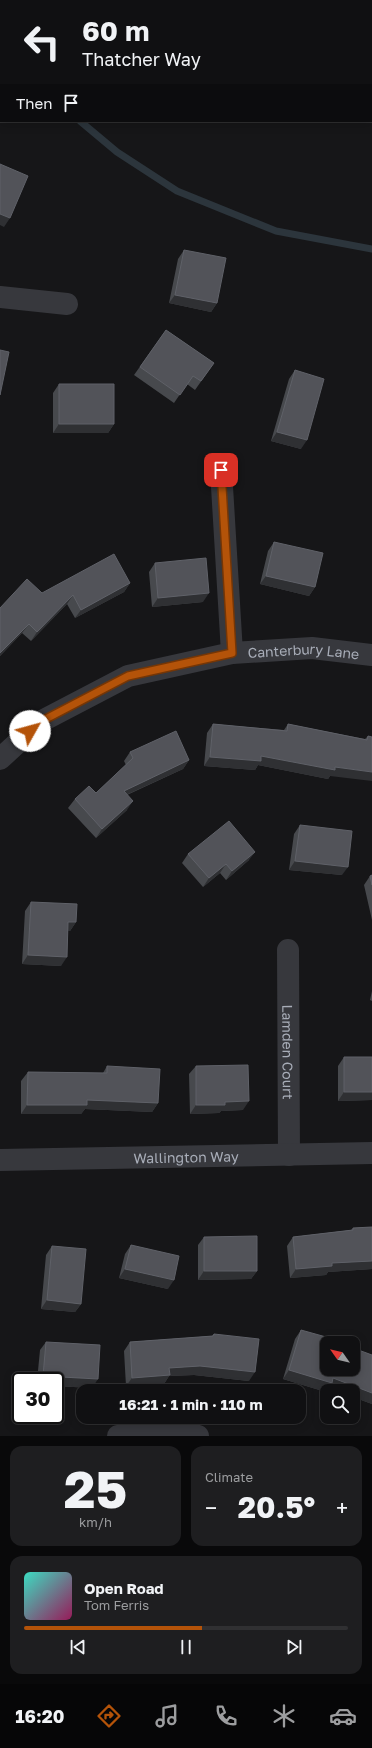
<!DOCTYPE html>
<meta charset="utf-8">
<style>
body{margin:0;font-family:"Golos Text",sans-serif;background:#1e1e20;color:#f1f3f6;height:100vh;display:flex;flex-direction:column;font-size:15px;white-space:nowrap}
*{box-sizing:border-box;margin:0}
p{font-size:13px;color:#9c9d9f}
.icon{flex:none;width:22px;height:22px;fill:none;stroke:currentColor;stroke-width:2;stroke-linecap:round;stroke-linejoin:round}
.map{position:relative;height:1436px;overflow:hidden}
.panel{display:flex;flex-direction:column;gap:10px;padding:10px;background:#09090a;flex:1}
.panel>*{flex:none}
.top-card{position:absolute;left:0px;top:0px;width:372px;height:122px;box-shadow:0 2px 10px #0003,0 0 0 1px #303032;background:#101012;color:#f1f3f6;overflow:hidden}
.needle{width:26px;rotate:304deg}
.buttons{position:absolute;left:320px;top:1336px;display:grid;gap:8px}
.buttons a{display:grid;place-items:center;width:40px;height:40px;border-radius:8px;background:#101012;box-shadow:0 2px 10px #0003,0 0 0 1px #303032;font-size:20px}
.speed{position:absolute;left:12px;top:1372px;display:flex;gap:8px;font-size:20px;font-weight:700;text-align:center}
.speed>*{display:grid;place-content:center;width:52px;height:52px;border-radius:50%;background:#101012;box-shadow:0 2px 10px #0003,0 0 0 1px #303032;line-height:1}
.speed .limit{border:2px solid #111;border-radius:6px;background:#fff;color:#111}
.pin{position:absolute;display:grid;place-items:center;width:34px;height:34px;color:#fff;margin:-17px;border-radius:8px;box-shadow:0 2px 6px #0006}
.me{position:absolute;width:44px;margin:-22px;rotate:52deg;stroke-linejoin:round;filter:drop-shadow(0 0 3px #0008)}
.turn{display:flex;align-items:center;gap:14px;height:84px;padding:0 16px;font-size:18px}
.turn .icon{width:52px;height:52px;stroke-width:2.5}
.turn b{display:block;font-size:28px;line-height:34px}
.then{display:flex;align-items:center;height:38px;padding:0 16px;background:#0003;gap:8px;font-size:15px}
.big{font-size:30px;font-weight:700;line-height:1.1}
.panel .tile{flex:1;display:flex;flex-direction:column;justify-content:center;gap:6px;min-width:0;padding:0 14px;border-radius:12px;background:#1e1e20}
.panel .dial{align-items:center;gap:0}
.dial b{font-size:52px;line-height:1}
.song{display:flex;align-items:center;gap:12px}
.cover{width:48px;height:48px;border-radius:6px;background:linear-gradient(135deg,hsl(170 70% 55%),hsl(330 70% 35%))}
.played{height:4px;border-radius:2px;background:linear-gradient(90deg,#b45309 55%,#303032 55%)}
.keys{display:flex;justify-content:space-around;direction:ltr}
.heat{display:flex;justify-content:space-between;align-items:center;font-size:22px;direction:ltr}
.panel .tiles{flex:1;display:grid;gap:10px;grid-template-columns:1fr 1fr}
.tile:last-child{grid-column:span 2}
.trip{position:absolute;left:76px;top:1384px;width:230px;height:40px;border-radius:12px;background:#101012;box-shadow:0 2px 10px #0003,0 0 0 1px #303032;font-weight:700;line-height:40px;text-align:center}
.dock{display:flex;height:64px;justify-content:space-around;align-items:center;background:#060607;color:#9c9d9f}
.dock .icon{width:28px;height:28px}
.dock .active{color:#b45309}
.dock b{font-size:18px;color:#f1f3f6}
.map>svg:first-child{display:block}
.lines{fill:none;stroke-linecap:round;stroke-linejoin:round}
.stream{stroke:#2c353c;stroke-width:7}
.minor{stroke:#37383d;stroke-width:22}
.wall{fill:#47494d}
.shaded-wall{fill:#2f3033}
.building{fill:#525359;stroke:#5f6168}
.route-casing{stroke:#753606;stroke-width:10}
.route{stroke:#b45309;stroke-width:7}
.labels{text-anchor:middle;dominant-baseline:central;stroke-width:4;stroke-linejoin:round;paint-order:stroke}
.street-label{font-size:14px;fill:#a8adb8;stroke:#111113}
</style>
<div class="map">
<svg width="372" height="1436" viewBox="0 0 372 1436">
<rect width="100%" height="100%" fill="#161618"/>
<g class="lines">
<!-- stream -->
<path class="stream" d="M80 121 117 152 177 191 276 231 372 249"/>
<!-- minor -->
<g class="minor">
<path d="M34 1 35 0"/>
<path d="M0 30 1 29"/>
<path d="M0 297 67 304"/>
<path d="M221 470 232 653"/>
<path id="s1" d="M0 759 40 722 128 676 232 653 312 648 372 655"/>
<path id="s2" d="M288 950 289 1155"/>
<path id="s3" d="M0 1160 372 1153"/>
<path d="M118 1436 174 1430 198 1436"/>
</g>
</g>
<!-- wall -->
<path class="wall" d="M184 250 217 303 211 312 169 303 178 259Z
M166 330 214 363 195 390 187 384 174 403 134 375Z
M295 370 301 449 271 441 289 379Z
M59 384 114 424 108 433H53V393Z
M274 542 315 587 309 596 260 584 268 551Z
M155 563 203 602 152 607 149 572Z
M130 583 124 592 75 618 67 604 31 641 22 633 0 656V608L42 593Z
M213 724 284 730 288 724 365 739 368 736 372 737 330 776 328 779 258 765 255 770 204 766 207 733Z
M130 752 189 760 183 769 127 795V810L96 838 68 808 75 799 96 793 126 765 124 761Z
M300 825 342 875 289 870 294 834Z
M188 854 249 860 226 880 220 873 203 887 182 863Z
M372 875V920L364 885 370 876Z
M31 902 76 922 70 931 68 930 61 966 22 964 25 911Z
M372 991V1001L370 1000Z
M344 1057H372V1100L338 1101V1066Z
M107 1066 158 1103 152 1112 85 1109 81 1114H21V1081L28 1072 103 1073Z
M196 1066 243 1110 221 1111 219 1113 190 1114 189 1074Z
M372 1227V1269L328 1272 326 1275 290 1278 287 1246 293 1237 351 1230 353 1228Z
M204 1237 257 1271 251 1279 198 1280V1245Z
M131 1245 168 1289 119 1278 125 1254Z
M52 1246 81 1304 75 1312 41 1309 46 1255Z
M301 1330 327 1343 372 1355V1404L353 1397V1391L328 1388 326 1392 283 1379 295 1339Z
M214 1334 249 1381 194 1375 169 1376 164 1384 126 1386 124 1351 130 1342 212 1336Z
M46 1342 92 1388 55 1386V1381H37L40 1350Z"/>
<!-- shaded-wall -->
<path class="shaded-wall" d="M0 214 10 218 4 227 0 225Z
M175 295 217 303 211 312 169 303Z
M59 424H114L108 433H53Z
M277 432 307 440 301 449 271 441Z
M266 576 315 587 309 596 260 584Z
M130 583 124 592 75 618 81 610Z
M209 593 203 602 152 607 158 598Z
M73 595 67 604 31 641 37 632Z
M29 624 22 633 0 656V653Z
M261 756 335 767 372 772V781L330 776 328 779 258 765 255 770 204 766 210 757Z
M189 760 183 769 117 799 124 791Z
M133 801 127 810 96 838 102 829Z
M255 852 249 860 226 880 232 871Z
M295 861 348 867 342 875 289 870Z
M226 864 220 873 203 887 209 878Z
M68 922H76L70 931 62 930Z
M28 955 67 957 61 966 22 964Z
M344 1092H372V1100L338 1101Z
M87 1100 158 1103 152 1112 85 1109 81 1114H21L27 1105Z
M249 1101 243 1110 221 1111 219 1113 190 1114 196 1105 225 1102Z
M372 1261V1269L328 1272 326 1275 290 1278 296 1269 332 1263Z
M125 1269 174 1280 168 1289 119 1278Z
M204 1271H257L251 1279 198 1280Z
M47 1300 81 1304 75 1312 41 1309Z
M200 1366 255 1372 249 1381 194 1375 169 1376 164 1384 126 1386 132 1378 169 1368Z
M289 1370 333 1378 372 1393V1404L353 1397V1391H338L328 1388 326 1392 283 1379Z
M43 1376 98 1379 92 1388 55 1386V1381H39Z"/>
<!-- building -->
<path class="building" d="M139 0H231L230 1H138Z
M0 164 28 176 10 218 0 214Z
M184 250 226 258 217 303 175 295Z
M166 330 214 363 201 381 193 376 180 395 140 367Z
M0 350 9 352 0 395Z
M295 370 324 379 307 440 277 432Z
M59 384H114V424H59Z
M274 542 323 553 315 587 266 576Z
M114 554 130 583 81 610 73 595 37 632 29 624 0 653V608L27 579 42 593Z
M206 558 209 593 158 598 155 563Z
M213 724 287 731 288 724 367 740 368 736 372 737V772L335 767V770L261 756V761L210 757Z
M176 731 189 760 124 791 133 801 102 829 75 799 89 786 96 793 133 758 130 752Z
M229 821 255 852 232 871 226 864 209 878 188 854Z
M300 825 352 831 348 867 295 861Z
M372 875V885L370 876Z
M31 902 77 904 76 922H68L67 957 28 955Z
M344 1057H372V1092H344Z
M248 1065 249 1101 225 1102V1105H196V1066Z
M107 1066 160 1069 158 1103 87 1100V1105H27L28 1072 107 1073Z
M372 1227V1261L332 1263V1266L296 1269 293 1237 353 1230V1228Z
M257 1236V1271H204V1237Z
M131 1245 179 1256 174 1280 125 1269Z
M52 1246 86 1249 81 1304 47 1300Z
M301 1330 344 1342V1343H327V1369H353V1348L372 1355V1393L333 1378 332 1383 289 1370Z
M214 1334 259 1339 255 1372 200 1366 169 1368 170 1375 132 1378 130 1342 213 1336Z
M46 1342 100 1345 98 1379 43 1376Z"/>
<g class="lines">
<!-- route casing -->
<g class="route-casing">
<path id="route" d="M30 731 40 722 128 676 232 653 221 470"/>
</g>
<!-- route -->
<use href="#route" class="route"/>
</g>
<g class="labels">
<!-- street labels -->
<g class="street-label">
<text stroke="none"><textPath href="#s1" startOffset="332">Canterbury Lane</textPath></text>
<text stroke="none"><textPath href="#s2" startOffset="102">Lamden Court</textPath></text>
<text stroke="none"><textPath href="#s3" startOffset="186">Wallington Way</textPath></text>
</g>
</g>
</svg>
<div class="buttons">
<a><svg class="needle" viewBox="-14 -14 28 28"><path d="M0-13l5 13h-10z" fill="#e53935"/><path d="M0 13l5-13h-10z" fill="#9c9d9f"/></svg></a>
<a><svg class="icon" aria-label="search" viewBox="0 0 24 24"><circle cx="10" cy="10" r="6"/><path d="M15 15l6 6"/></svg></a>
</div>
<div class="speed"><div class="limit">30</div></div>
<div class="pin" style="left:221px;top:470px;background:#d93025"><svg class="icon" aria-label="arrive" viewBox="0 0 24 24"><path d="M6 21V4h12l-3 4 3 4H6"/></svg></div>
<svg class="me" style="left:30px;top:731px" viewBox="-20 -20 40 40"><circle r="19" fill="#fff"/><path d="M0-13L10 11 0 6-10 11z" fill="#b45309"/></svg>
<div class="trip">16:21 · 1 min · 110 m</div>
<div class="top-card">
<div class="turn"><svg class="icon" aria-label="left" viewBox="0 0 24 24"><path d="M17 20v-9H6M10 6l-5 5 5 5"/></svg><div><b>60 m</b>Thatcher Way</div></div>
<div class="then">Then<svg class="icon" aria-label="arrive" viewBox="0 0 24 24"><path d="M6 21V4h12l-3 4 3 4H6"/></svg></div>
</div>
</div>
<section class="panel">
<div class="tiles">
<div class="tile dial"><b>25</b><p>km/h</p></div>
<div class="tile"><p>Climate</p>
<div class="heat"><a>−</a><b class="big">20.5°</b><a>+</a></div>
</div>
<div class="tile">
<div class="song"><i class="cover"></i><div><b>Open Road</b><p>Tom Ferris</p></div></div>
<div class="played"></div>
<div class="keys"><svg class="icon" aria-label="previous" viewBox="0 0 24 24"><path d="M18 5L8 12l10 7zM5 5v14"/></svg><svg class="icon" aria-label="pause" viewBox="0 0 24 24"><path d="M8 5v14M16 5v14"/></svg><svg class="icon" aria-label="next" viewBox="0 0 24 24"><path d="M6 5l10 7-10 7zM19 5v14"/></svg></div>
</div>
</div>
</section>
<nav class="dock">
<b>16:20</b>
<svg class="icon active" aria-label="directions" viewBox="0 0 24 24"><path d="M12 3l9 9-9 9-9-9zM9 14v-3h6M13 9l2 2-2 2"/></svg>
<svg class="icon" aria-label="music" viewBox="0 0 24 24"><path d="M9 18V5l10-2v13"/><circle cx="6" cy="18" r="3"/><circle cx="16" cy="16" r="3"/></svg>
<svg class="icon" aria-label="phone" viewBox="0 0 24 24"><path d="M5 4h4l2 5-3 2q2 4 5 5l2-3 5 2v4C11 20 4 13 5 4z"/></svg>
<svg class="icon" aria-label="climate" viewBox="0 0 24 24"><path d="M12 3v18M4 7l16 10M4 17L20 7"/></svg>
<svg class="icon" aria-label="car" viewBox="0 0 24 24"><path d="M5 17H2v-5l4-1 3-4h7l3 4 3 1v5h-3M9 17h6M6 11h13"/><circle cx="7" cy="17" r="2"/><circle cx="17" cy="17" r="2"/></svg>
</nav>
